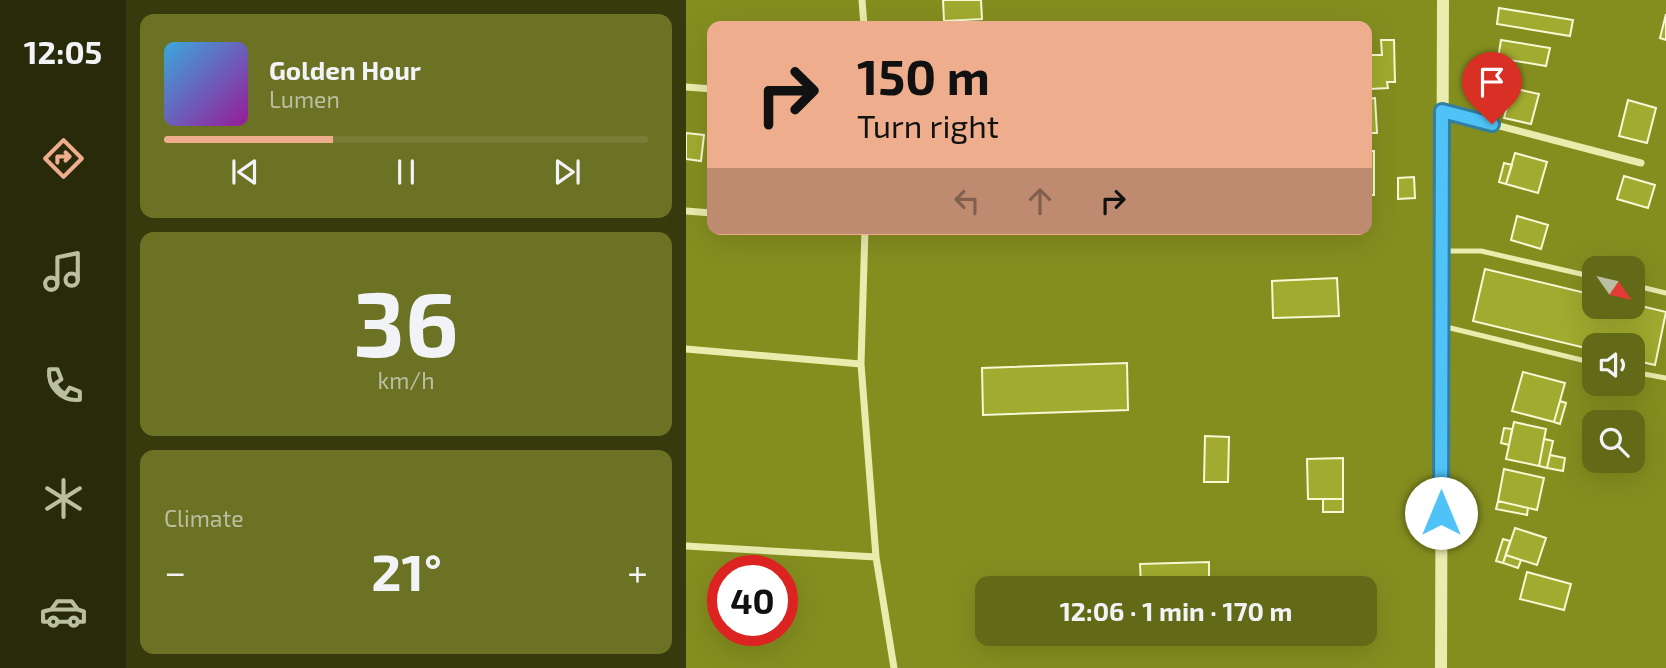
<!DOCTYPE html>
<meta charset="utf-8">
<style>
body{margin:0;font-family:"Exo 2",sans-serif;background:#6c7224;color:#f1f3f6;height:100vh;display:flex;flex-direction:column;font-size:26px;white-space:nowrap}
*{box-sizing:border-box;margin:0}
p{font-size:23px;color:#bbbfa1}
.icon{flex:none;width:38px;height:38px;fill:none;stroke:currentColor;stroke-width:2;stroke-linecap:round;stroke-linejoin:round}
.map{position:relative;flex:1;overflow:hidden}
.drawer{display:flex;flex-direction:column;gap:14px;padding:14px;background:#363a0d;width:560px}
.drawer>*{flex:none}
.guide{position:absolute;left:21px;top:21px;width:665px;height:214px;border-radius:14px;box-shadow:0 7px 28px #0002;background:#eead8d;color:#111;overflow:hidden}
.needle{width:46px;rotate:124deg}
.tools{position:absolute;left:896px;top:256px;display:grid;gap:14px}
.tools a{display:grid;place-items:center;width:63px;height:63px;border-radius:14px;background:#636a17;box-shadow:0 7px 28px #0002;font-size:35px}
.speed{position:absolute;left:21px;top:555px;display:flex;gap:14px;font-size:35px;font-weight:700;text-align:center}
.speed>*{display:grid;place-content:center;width:91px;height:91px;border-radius:50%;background:#636a17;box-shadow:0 7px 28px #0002;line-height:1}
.speed .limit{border:10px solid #d22;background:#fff;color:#111}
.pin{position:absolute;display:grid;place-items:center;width:60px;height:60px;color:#fff;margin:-72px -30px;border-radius:50% 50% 50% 0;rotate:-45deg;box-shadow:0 0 7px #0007}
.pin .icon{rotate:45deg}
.me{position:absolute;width:77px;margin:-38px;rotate:0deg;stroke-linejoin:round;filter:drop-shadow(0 0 5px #0008)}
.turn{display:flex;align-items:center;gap:24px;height:147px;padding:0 35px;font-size:32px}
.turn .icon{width:91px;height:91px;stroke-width:2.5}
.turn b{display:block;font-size:49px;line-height:60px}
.lanes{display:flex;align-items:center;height:66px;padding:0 35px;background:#0003;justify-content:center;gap:35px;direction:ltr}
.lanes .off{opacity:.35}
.big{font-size:52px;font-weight:700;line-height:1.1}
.drawer .tile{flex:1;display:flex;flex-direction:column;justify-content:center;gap:10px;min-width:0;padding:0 24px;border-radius:14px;background:#6c7224}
.drawer .dial{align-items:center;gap:0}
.dial b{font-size:91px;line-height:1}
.song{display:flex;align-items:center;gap:21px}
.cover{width:84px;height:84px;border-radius:10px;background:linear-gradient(135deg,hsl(200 70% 55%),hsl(300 70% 35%))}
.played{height:7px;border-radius:4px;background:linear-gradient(90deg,#eead8d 35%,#777d36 35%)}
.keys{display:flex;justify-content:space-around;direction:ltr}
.heat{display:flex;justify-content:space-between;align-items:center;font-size:38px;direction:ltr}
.trip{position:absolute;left:289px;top:576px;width:402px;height:70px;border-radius:14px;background:#636a17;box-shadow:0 7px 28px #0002;font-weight:700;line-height:70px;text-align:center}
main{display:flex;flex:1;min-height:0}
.tabs{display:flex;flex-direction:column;width:126px;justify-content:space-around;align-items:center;background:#282a09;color:#bbbfa1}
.tabs .icon{width:49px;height:49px}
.tabs .on{color:#eead8d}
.tabs b{font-size:32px;color:#f1f3f6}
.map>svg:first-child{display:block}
.building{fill:#a1ab2f;stroke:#f6f9d3;stroke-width:2}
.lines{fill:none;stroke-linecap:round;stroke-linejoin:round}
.service{stroke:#e8ecad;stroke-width:5}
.minor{stroke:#e8ecad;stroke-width:7}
.tertiary{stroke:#e8ecad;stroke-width:12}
.route-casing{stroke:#337fa1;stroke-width:18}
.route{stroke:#4fc3f7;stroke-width:12}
</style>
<main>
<nav class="tabs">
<b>12:05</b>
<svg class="icon on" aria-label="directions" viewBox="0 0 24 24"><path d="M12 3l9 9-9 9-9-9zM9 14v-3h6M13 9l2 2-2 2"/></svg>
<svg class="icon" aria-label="music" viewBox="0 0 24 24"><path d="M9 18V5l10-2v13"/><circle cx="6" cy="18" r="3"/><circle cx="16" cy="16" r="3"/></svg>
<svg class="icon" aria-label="phone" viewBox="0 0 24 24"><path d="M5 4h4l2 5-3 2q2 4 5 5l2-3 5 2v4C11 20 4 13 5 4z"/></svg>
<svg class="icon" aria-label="climate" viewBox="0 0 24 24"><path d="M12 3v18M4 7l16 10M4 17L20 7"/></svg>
<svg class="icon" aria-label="car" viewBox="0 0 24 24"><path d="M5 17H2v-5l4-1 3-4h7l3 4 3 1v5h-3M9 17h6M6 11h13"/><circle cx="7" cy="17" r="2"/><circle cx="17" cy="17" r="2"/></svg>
</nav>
<section class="drawer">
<div class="tile">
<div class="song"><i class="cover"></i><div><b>Golden Hour</b><p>Lumen</p></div></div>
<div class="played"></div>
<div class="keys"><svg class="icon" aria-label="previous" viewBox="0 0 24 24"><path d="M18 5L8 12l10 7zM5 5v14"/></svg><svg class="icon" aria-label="pause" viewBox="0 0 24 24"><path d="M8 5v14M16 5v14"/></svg><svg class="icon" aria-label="next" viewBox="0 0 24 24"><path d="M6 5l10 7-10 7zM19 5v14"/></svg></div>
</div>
<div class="tile dial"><b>36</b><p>km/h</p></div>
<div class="tile"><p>Climate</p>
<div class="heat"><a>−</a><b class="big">21°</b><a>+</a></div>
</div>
</section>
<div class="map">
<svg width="980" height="668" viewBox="0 0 980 668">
<rect width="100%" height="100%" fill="#848e1f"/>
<!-- building -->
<path class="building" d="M257 0H295L296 19 258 21Z
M813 8 887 20 884 36 811 24Z
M980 14V40L974 38Z
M695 40H708L709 82H701L702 88 684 89 683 77H681V55H696Z
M815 40 864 48 860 66 812 58Z
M826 88 853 94 845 124 818 118Z
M689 98 691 133H681V99Z
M942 100 970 108 961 143 933 136Z
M0 133 18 135 15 161 0 159Z
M681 151H688V195H681Z
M829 153 861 162 852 193 820 184Z
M818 163 826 165 820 184 813 182Z
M938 176 969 185 962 208 931 199Z
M728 177 729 198 712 199V178Z
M831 216 862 225 855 249 825 240Z
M799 269 908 295V306H947V304L980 312 969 365 947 360V345H908V350L787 321Z
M651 278 653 316 587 318 586 281Z
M441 363 442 410 297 415 296 368Z
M837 372 879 383 868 422 826 411Z
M874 401 880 403 874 424 868 422Z
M828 422 860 429 853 466 820 459Z
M818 428 826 429 823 445 815 443Z
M519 436 543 437 542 482H518Z
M858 439 867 441 861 468 853 466Z
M864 455 879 458 877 471 861 468Z
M657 458V499H622L621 459Z
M818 469 858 478 851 510 812 501Z
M637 499H657V512H637Z
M812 501 842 508 841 515 810 509Z
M829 528 860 538 851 565 820 555Z
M817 539 824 541 817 563 810 561Z
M820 555 835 560 832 568 817 563Z
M523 562V584L455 586 454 564Z
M841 572 885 584 878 610 834 599Z"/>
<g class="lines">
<!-- service -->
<path class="service" d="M757 251H795L908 277
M947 285 980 293
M756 326 908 363
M947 372 980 378"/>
<!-- minor -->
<path class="minor" d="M176 0 178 26
M0 87 26 89
M756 111 955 163
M0 211 26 213
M179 229 175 364 190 557 208 668
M0 349 175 364
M0 546 190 557"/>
<!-- tertiary -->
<path class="tertiary" d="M755 668 757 0"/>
</g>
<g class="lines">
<!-- route casing -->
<g class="route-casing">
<path id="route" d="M755 513 756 111 806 124"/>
</g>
<!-- route -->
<use href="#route" class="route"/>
</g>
</svg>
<div class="tools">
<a><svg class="needle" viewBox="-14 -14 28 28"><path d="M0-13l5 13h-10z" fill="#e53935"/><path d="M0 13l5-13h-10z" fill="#bbbfa1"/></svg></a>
<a><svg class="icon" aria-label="sound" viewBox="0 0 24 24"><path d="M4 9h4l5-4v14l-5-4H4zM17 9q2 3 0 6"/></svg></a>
<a><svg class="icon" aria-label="search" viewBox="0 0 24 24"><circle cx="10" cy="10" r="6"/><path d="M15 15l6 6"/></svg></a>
</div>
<div class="speed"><div class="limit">40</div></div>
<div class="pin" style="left:806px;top:124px;background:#d93025"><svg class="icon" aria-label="arrive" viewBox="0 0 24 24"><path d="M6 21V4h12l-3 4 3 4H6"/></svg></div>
<svg class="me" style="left:755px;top:513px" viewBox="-20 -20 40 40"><circle r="19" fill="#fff"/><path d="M0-13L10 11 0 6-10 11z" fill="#4fc3f7"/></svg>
<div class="trip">12:06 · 1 min · 170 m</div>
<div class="guide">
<div class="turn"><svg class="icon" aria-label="right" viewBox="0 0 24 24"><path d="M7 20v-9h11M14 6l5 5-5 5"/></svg><div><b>150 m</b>Turn right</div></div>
<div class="lanes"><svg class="icon off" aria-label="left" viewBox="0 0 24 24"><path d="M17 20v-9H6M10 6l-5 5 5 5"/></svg><svg class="icon off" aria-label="ahead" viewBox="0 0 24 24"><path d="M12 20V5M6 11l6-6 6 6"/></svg><svg class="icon" aria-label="right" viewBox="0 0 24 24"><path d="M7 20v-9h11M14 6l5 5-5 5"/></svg></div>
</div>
</div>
</main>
